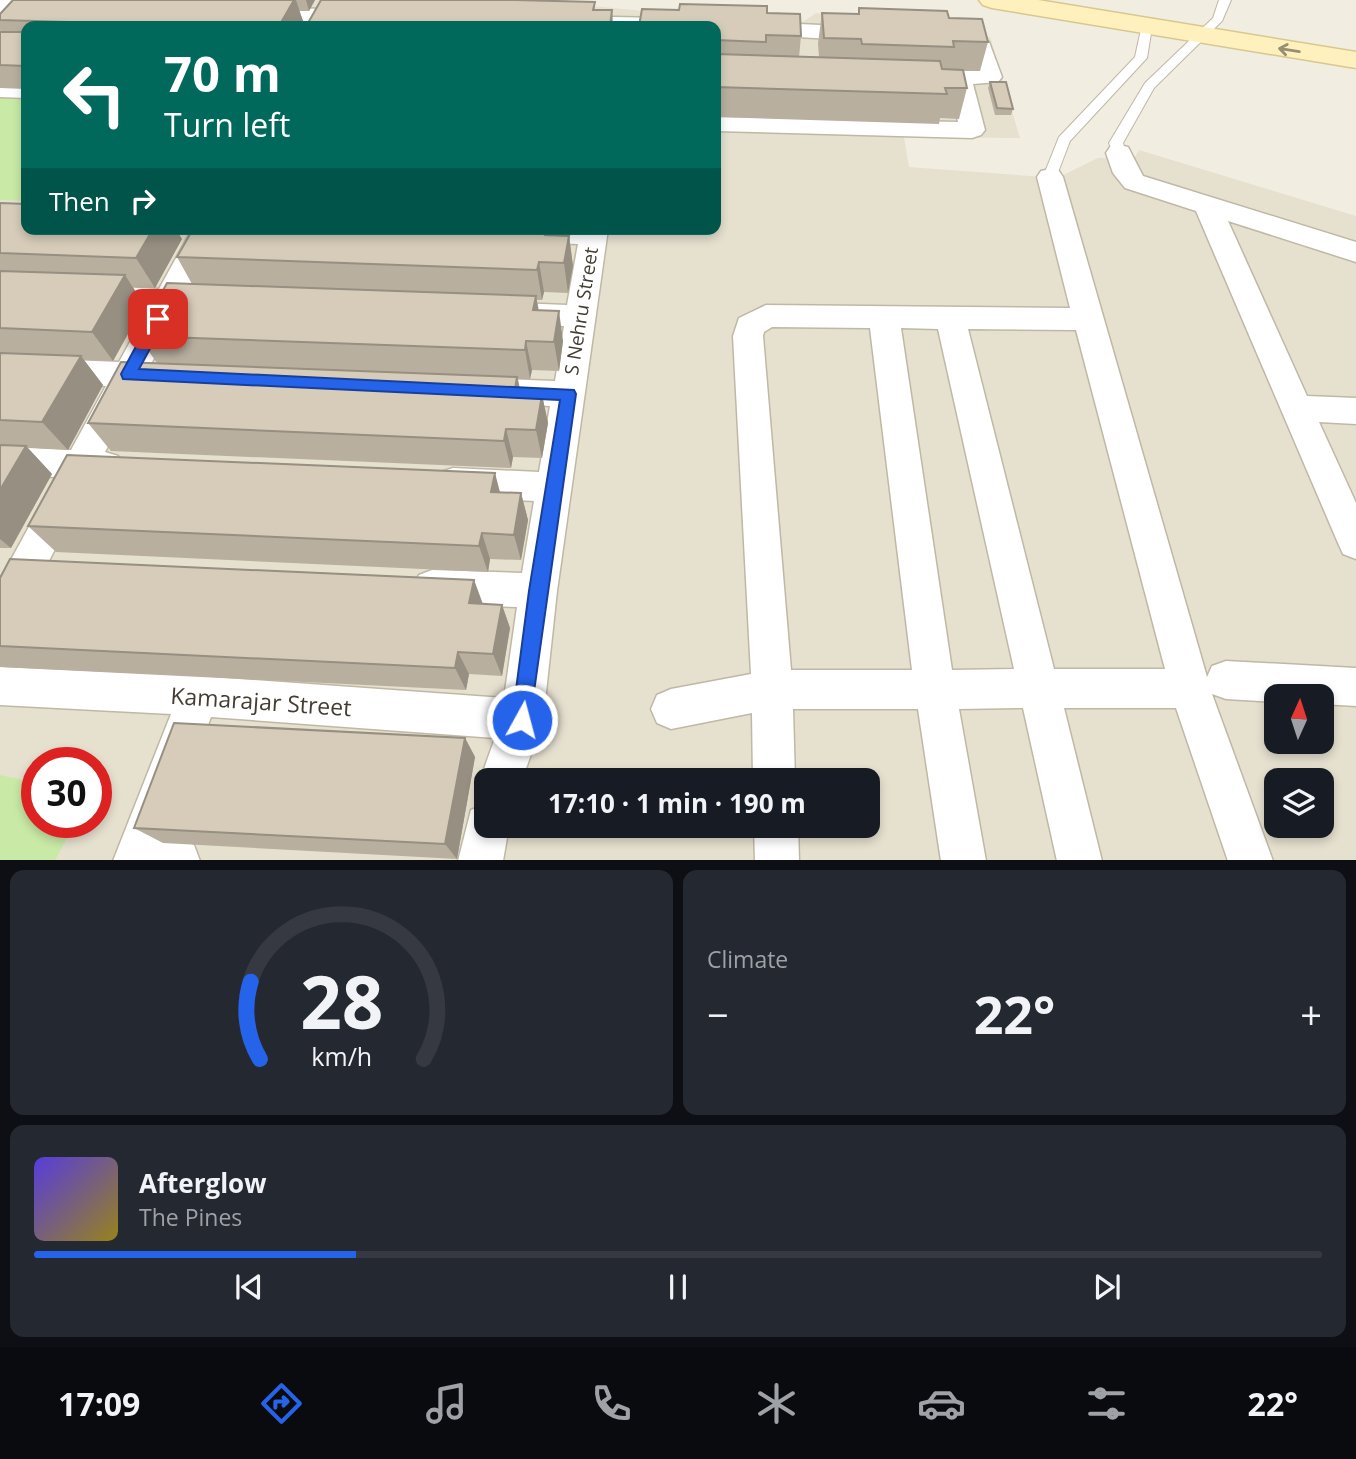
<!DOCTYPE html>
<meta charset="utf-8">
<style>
body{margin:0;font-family:"Open Sans",sans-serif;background:#242831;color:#f1f3f6;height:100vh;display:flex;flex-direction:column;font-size:26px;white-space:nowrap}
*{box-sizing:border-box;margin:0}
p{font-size:23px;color:#9ea1a6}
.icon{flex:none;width:38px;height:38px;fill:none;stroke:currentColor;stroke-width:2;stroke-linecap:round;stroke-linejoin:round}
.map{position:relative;height:860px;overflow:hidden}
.side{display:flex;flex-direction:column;gap:10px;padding:10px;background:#0d0f14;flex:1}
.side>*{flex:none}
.top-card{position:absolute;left:21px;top:21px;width:700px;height:214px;border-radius:14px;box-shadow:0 4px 10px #0003;background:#00695c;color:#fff;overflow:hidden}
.needle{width:46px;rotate:3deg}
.tools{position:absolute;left:1264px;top:684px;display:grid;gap:14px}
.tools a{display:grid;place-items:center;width:70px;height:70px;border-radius:14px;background:#171b24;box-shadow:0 4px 10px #0003;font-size:35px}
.speed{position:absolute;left:21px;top:747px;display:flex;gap:14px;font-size:35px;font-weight:700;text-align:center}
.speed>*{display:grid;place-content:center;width:91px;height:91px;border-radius:50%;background:#171b24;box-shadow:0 4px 10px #0003;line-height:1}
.speed .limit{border:10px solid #d22;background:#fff;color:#111}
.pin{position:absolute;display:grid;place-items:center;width:60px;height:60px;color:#fff;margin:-30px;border-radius:14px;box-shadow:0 4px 10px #0006}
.me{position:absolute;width:77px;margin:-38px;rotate:7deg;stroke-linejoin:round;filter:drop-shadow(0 0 5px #0008)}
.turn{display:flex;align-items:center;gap:24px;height:147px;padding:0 28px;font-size:32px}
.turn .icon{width:91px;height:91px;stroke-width:2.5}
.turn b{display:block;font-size:49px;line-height:60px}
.then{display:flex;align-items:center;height:66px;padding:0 28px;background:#0003;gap:14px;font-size:26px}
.big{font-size:52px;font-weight:700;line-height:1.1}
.side .widget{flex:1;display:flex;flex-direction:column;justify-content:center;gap:10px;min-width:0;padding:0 24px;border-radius:14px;background:#242831}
.side .dial{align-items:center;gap:0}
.dial svg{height:182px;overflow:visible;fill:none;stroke:#363941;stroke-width:7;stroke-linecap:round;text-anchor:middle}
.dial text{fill:#f1f3f6;stroke:none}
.song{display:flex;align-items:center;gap:21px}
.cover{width:84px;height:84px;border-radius:10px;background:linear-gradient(135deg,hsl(250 70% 55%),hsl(50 70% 35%))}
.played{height:7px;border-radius:4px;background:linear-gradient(90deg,#2563eb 25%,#363941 25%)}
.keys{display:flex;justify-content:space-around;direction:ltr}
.heat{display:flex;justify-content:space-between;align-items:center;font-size:38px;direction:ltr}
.side .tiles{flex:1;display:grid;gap:10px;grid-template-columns:1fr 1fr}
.widget:last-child{grid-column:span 2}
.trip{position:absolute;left:474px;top:768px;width:406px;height:70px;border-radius:14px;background:#171b24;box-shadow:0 4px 10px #0003;font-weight:700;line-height:70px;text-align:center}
.menu{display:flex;height:112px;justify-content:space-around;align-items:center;background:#090b0e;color:#9ea1a6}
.menu .icon{width:49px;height:49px}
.menu .on{color:#2563eb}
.menu b{font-size:32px;color:#f1f3f6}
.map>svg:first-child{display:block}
.residential{fill:#e6e0cf;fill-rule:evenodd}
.green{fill:#c9e9a6}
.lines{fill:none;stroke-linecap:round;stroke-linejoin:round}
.service-casing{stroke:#c0b8a6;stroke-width:2}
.minor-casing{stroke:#c0b8a6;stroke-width:3}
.tertiary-casing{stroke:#c0b8a6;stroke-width:3}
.secondary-casing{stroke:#d8c78f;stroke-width:3}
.service{fill:#fff;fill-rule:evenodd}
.minor{fill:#fff;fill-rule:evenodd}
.tertiary{fill:#fff;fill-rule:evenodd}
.secondary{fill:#fff1be;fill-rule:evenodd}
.wall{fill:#b9af9f}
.shaded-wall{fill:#968f82}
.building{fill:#d7ccb9;stroke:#968f82;stroke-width:2}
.oneway{stroke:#988e71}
.route{fill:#2563eb;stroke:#184099;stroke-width:2}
.labels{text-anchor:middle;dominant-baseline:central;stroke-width:5;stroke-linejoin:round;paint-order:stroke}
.street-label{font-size:19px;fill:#433d32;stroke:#fff}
.near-street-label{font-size:23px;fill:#433d32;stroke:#fff}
</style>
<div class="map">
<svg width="1356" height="861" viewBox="0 0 1356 861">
<rect width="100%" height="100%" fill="#f2ede1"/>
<!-- residential -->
<path class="residential" d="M0 0H568L582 5 797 26 816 13 990 37 1020 138 904 137 909 167 1057 178 1098 158 1135 157 1139 150 1356 216V860H0ZM26 26H716V229H26ZM1276 696H1321V742H1276ZM37 763H96V822H37ZM486 780H868V826H486ZM1276 780H1321V826H1276Z"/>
<!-- green -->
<path class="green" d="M0 94 26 95V201L0 200Z
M0 775 37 783V822L75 823 55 860H0Z"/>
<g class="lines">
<!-- service casing -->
<g class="service-casing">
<path id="service" d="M1219 0H1231L1222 21 1154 88 1123 143 1126 153 1119 157 1114 156 1109 143 1145 83 1213 18Z
M1142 25 1152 27 1147 58 1070 141 1055 180H1045L1043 177 1059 137 1135 57Z"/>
</g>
<!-- minor casing -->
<g class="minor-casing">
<path id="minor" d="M257 7 357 10 365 12 368 17 365 22 357 24 249 19 246 14 249 9Z
M568 16 707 19 715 21 718 26 716 29V26H559L557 23 560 18Z
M756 22 863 27 871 29 874 34 871 39 863 41 748 34 745 29 748 24Z
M948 31 989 42 1002 77 998 82 973 84 985 130 981 135 972 138 716 131V117L958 122 951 92 922 89 918 84 922 79 947 77 951 72 976 70 971 51 940 43 937 38 940 33Z
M0 83 26 84V98L0 97Z
M1119 145 1128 147 1143 176 1356 242V262L1228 221 1307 396 1356 398V424L1319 422 1356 503V559L1343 554 1338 543 1196 211 1125 188 1113 173 1106 153 1110 147Z
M1050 169 1059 171 1063 177 1207 677 1212 666 1226 661 1356 668V706L1321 704V696H1276V702L1226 699 1212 694 1273 861H1228L1176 708H1064L1102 861H1057L1023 708 959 709 986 861H941L918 709H793L795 780H753L752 713 671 729 657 723 651 709 657 695 671 689 751 674 733 336 739 318 766 305 1070 308 1037 177 1041 171ZM772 327 870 328 912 670H791L763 336 764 332ZM901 328 938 329 1014 669 952 670ZM968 329 1076 330 1165 669H1054Z
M192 229H220L189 290 215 293 219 301 215 309 204 312 178 311 151 364 169 367 174 376 169 385 158 388 138 387 105 452 118 456 123 466 118 476 106 480 91 479 14 629 0 635V580L56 477 0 474V446L71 450 106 386 0 381V357L119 362 148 309 97 308 87 304 82 297 87 290 97 286 159 289Z
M404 229H608L557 591 543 720 522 780H486V795L480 780 495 738 211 717 166 838 178 839 194 845 200 861H113L171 714 0 705V667L198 676 504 698 517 607 432 604 419 599 413 587 419 575 432 570 522 573 534 501 453 496 441 492 436 482 441 472 453 468 539 472 550 406 474 402 463 399 458 390 463 381 474 378 555 381 564 326 517 325 506 322 502 314 506 306 517 303 567 305 578 244 418 238 408 236Z
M486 804V826H509L503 861H458L471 810Z
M754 826H798L799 861H755Z"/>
</g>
<!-- tertiary casing -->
<g class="tertiary-casing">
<path id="tertiary" d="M0 0H19L9 11 0 14Z"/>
</g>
<!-- secondary casing -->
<g class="secondary-casing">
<path id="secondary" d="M979 0H1038L1356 52V68L992 8 983 5Z"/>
</g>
<!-- service -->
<use href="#service" class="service"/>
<!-- minor -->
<use href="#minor" class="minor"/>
<!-- tertiary -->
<use href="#tertiary" class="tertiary"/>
<!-- secondary -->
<use href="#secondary" class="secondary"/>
</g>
<!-- wall -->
<path class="wall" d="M13 0H315L309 11H299L303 21 300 26H26V89L0 88V32H1L0 30V14Z
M595 2V10L613 26H309L308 23Z
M859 8 949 18 988 42 980 71H963L967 88 959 119 940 118 939 124 716 117V26L767 13 801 36 799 57H819L818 43 822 13 858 14Z
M990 82 1013 109 1011 115H995L988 88Z
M0 203 182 239 155 288 133 287 144 305 113 361 84 360 103 385 68 450 28 448 52 474 11 548H0Z
M569 236 573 266 568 293 544 292 542 300H537L539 311 563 341 559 371 532 370 530 379H518L521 394 542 395 548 423 542 458 513 457 511 468 111 451 88 423 157 363 138 336 192 284 177 257Z
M500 492 521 493 528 520 521 560 490 559 488 572 56 552 28 526Z
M0 578 474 580 483 604 502 605 510 628 502 676 469 674 466 690 0 667Z
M465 738 475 757 457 859 163 843 134 828Z"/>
<!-- shaded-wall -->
<path class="shaded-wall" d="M294 0H296L303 21 300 26H279Z
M306 0H315L309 11Z
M612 10 613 26H610Z
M153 229H176L182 239 155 288 136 258Z
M569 236 573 266 568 293 564 263Z
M539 262 544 292 542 300 537 270Z
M125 275 144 305 113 361 92 332Z
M536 296 541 326 533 310Z
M559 311 563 341 559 371 554 342Z
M526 341 532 370 530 379 525 350Z
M81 356 103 385 68 450 42 422Z
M517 377 524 406 514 394Z
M542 395 548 423 542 458 536 430Z
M506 429 513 457 511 468 504 441Z
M26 446 52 474 11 548 0 539V490Z
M495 473 502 500 491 492Z
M521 493 528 520 521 560 514 535Z
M482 533 490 559 488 572 479 546Z
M474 580 483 605 469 603Z
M502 605 510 628 502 676 493 654Z
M458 652 469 674 466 690 455 668Z
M465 738 475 757 457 859 445 844Z"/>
<!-- building -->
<path class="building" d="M13 0H294L279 26H204L0 20V14Z
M321 0H515L595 2 593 10H612L610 26H422L308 23Z
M680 4 767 6V13L800 14 801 36 766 35V42L716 40V26H639L642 9 679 10Z
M859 8 947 11 949 18 982 19 988 42 953 41 954 47 862 44 861 39 824 38 822 13 859 14Z
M0 32H26V66L0 65Z
M716 54 940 61 942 69 963 70 967 88H945L947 94 716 87Z
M990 82H1006L1013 109 997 108Z
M0 203 26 204V229H153L136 258 0 253Z
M193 229H546L545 235 569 236 564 263 539 262 537 270 177 257Z
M0 271 125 275 92 332 0 328Z
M167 283 536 296 533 310 559 311 554 342 526 341 525 350 138 336Z
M0 353 81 356 42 422 0 420Z
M121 362 517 377 514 394 542 395 536 430 506 429 504 441 88 423Z
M0 445 26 446 0 490Z
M67 455 495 473 491 492 521 493 514 535 482 533 479 546 28 526Z
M10 559 474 580 469 603 502 605 493 654 458 652 455 668 0 646V578Z
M174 723 465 738 445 844 134 828Z"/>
<!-- one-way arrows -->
<defs><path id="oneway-shaft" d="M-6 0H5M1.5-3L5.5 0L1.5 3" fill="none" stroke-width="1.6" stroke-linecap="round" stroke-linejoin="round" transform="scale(1.75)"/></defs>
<use class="oneway" href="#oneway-shaft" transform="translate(1289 50) rotate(-171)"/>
<!-- route -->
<path class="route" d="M158 313 166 319 139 369 574 390 576 394 529 727 522 730 515 727 512 720 529 591 560 400 123 379 121 374 153 315Z"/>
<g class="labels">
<!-- street labels -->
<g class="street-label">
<text transform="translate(581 311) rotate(-81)">S Nehru Street</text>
</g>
<!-- near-street labels -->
<g class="near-street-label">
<text transform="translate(261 701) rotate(4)">Kamarajar Street</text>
</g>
</g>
</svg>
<div class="tools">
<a><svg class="needle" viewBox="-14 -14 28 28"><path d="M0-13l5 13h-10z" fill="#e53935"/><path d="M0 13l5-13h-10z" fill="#9ea1a6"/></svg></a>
<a><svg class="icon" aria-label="layers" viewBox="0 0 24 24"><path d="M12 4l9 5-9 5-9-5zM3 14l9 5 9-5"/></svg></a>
</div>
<div class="speed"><div class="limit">30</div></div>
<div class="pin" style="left:158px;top:319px;background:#d93025"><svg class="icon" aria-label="arrive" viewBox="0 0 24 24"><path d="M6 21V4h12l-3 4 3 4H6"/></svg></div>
<svg class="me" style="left:522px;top:720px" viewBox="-20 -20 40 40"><circle r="17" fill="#2563eb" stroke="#fff" stroke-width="3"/><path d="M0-11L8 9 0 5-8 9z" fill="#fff"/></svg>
<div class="trip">17:10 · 1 min · 190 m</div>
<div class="top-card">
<div class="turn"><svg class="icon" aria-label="left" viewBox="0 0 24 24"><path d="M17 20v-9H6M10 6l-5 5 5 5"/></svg><div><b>70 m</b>Turn left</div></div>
<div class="then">Then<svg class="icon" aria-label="right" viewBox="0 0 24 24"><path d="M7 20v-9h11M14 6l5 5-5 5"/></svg></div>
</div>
</div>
<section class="side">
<div class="tiles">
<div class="widget dial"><svg viewBox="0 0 100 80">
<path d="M14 69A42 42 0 1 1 86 69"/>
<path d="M14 69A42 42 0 0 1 10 35" stroke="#2563eb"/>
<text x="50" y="56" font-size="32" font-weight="700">28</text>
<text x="50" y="72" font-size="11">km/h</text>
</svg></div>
<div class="widget"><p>Climate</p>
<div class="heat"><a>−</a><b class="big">22°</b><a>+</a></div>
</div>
<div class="widget">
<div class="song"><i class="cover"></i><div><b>Afterglow</b><p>The Pines</p></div></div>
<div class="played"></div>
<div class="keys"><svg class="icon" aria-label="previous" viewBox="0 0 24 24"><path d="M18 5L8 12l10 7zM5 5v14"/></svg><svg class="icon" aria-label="pause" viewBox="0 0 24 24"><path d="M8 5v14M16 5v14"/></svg><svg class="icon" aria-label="next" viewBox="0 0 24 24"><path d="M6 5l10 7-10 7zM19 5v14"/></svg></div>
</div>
</div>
</section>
<nav class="menu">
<b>17:09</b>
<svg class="icon on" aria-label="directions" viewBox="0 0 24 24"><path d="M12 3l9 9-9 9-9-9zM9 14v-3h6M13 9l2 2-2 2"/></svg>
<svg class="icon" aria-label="music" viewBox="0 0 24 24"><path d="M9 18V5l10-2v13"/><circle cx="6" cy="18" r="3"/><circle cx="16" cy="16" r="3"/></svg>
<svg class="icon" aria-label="phone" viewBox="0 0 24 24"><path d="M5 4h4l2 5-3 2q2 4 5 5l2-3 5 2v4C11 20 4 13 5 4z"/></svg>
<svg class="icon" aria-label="climate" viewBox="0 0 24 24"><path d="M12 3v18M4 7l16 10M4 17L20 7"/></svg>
<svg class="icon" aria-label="car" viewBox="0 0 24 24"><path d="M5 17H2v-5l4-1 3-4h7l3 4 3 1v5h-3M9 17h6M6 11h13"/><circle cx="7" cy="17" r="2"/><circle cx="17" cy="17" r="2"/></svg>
<svg class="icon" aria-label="filters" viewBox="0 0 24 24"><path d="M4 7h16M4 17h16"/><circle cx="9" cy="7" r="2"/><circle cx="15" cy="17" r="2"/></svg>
<b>22°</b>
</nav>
